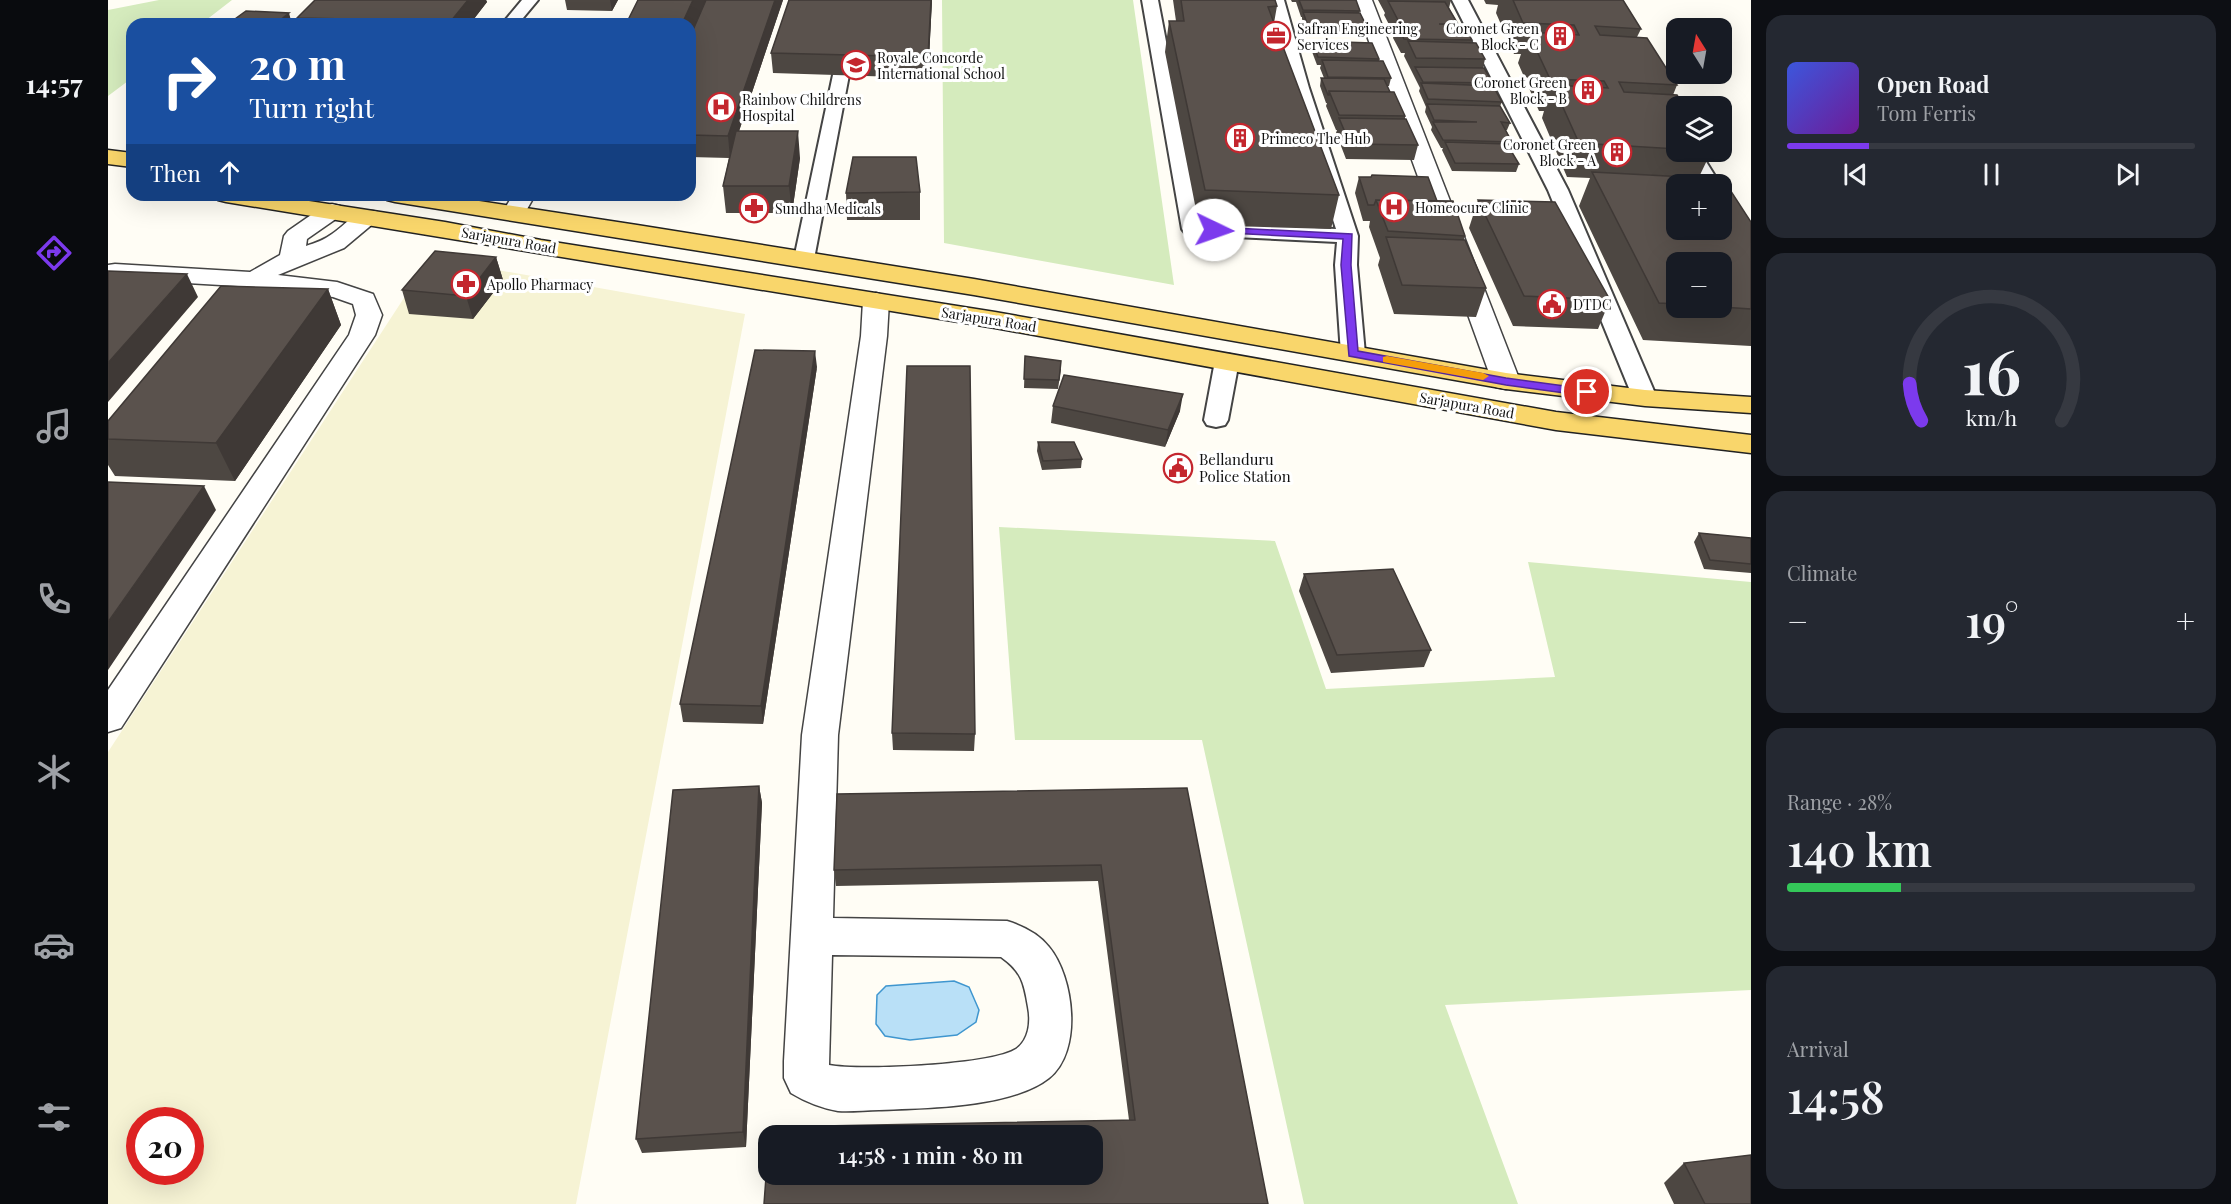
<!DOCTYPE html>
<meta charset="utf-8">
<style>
body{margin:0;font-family:"Playfair Display",serif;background:#242831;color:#f1f3f6;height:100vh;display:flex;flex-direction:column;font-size:22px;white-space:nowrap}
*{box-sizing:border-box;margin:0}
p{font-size:20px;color:#9ea1a6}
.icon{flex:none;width:33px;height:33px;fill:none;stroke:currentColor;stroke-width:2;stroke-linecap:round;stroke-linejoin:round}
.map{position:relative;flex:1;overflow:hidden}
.details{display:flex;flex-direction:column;gap:15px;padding:15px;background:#0d0f14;width:480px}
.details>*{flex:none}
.top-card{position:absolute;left:18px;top:18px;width:570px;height:183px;border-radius:18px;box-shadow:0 6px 24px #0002;background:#1a4fa0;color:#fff;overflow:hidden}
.needle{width:39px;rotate:349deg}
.fabs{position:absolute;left:1558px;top:18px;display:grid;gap:12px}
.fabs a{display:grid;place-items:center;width:66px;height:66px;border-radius:12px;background:#171b24;box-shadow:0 6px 24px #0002;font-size:30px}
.speed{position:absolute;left:18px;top:1107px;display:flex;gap:12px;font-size:30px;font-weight:700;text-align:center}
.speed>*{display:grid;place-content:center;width:78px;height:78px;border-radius:50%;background:#171b24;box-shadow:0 6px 24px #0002;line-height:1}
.speed .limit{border:9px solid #d22;background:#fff;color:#111}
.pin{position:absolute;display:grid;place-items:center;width:51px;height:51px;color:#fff;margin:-26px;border:3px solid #fff;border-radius:50%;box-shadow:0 2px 6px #0007}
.me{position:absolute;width:66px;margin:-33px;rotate:93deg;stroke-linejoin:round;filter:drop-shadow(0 0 4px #0008)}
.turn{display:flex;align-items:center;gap:21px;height:126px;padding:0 24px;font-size:27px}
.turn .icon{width:78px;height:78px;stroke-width:2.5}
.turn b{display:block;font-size:42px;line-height:51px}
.then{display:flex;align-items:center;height:57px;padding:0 24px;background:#0003;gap:12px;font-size:22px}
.big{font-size:45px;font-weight:600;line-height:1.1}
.details .widget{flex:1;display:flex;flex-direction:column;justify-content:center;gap:9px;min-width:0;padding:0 21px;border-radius:18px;background:#242831}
.details .dial{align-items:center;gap:0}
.dial svg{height:156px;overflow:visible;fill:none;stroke:#363941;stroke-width:7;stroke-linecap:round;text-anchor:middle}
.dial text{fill:#f1f3f6;stroke:none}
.song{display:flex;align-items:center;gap:18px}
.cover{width:72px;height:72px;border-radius:9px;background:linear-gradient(135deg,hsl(230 70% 55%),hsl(280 70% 35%))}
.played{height:6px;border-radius:3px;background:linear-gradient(90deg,#7c3aed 20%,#363941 20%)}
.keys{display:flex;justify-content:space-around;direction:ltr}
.heat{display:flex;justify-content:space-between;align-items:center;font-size:33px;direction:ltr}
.charge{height:9px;border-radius:4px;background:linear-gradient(90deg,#34c759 28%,#363941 0)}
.trip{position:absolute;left:650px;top:1125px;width:345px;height:60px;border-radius:18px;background:#171b24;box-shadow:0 6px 24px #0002;font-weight:600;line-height:60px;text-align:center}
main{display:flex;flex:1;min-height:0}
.tabs{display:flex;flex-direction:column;width:108px;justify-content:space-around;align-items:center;background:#090b0e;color:#9ea1a6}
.tabs .icon{width:42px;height:42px}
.tabs .active{color:#7c3aed}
.tabs b{font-size:27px;color:#f1f3f6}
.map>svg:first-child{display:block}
.farmland{fill:#f6f3d4;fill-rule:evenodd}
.green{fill:#d5ebbd}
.water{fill:#b9e0f7;stroke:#3f96cf;stroke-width:1.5}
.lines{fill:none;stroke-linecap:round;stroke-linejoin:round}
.lane-casing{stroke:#444;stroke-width:4}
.street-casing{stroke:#444;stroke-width:3}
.primary-casing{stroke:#222;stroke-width:3}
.lane{fill:#fff;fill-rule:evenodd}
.street{fill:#fff;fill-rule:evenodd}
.primary{fill:#f9d66b;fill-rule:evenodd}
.wall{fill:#4d4742;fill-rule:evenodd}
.shaded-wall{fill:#3f3936}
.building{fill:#5a524d;stroke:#3f3936;stroke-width:1.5;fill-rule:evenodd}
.route{fill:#7c3aed;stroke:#51269a;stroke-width:1.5}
.slow{fill:#f59e0b}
.labels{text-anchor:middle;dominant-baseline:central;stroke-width:6;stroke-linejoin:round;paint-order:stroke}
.far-poi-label{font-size:14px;fill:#111;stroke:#fff;text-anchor:start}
.far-street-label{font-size:14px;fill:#111;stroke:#fff}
.poi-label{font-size:15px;fill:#111;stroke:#fff;text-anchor:start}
</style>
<main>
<nav class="tabs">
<b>14:57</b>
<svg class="icon active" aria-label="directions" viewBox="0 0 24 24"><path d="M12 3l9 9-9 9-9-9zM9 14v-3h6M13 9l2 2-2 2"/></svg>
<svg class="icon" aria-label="music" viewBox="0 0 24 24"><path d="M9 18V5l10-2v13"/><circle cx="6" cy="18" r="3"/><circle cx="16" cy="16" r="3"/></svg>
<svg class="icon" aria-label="phone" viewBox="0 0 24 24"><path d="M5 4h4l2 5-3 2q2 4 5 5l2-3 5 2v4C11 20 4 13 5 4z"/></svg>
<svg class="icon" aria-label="climate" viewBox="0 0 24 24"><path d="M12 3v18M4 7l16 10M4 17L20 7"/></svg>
<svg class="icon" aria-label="car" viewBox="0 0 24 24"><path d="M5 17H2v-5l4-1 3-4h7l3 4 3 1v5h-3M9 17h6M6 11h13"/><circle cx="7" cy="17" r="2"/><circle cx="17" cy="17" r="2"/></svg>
<svg class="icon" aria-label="filters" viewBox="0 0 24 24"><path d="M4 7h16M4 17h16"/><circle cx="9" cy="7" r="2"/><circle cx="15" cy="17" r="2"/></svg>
</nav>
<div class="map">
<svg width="1643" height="1204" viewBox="0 0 1643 1204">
<rect width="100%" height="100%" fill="#fffdf5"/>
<!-- farmland -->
<path class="farmland" d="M322 258 637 314 468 1204H0V752ZM32 1120H82V1172H32Z"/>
<!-- green -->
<path class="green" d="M51 0H124L93 24H24V78L0 96V10Z
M834 0H1025L1066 285 836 243Z
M891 527 1167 541 1218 689 1447 677 1420 562 1643 582V990L1337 1005 1410 1204H1196L1094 740H907Z"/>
<!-- water -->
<path class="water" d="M846 981 861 987 871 1010 868 1022 849 1035 802 1040 777 1036 768 1024 769 995 778 986Z"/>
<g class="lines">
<!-- lane casing -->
<g class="lane-casing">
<path id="lane" d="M414 0H430L410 24H394Z
M1034 0H1050L1093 223 1228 229 1183 88 1160 0H1176L1201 88 1250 236 1249 265 1257 354 1253 359 1245 361 1237 359 1233 354 1227 265 1229 242 1084 235 1077 233 1074 229Z
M1344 0H1360L1460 190 1549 398 1545 403 1537 405 1529 403 1525 398 1440 190Z
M733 70 739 71 741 75 706 259 703 263 696 265 689 263 686 259 725 75 727 71Z
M1574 152H1592L1612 184H1594Z
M1119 354 1127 356 1131 361 1120 420 1117 425 1108 427 1099 425 1096 420 1107 361 1111 356Z"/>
</g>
<!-- street casing -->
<g class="street-casing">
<path id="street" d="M1246 0H1264L1412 381 1408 387 1398 389 1388 387 1384 381Z
M405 195H427L414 218 406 220 398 218 394 213Z
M224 204 232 206 236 211 232 216 199 239 198 246C207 243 216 240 224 234 239 224 250 207 269 212L273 217 236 248 170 275 229 282 265 294 274 315 267 335 13 728 0 732V690L241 335 248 315 245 304 225 297 154 288 142 293 133 291 130 286 10 279 0 281V265L7 264 142 272 172 255 176 236 180 231 216 206Z
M768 293 777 296 781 301 779 336 730 735 725 918 899 921C915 926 931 934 941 947 966 977 975 1051 941 1078 903 1108 818 1108 771 1110 758 1110 743 1112 730 1111 713 1108 698 1102 683 1093L676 1078V1061L694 735 753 336 755 301 759 296ZM724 955 893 957C914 972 916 983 920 1007 923 1022 921 1040 908 1049 883 1065 752 1071 721 1065Z"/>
</g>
<!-- primary casing -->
<g class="primary-casing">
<path id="primary" d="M0 150 24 153V167L0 164Z
M107 195H162L337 222 433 240 887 312 1448 412 1643 435V453L1448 430 887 328 118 202 110 200Z
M276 195H332L529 225 866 279 1398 373 1537 390 1643 397V413L1537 406 1398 389 866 295 287 202 279 200Z"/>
</g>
<!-- lane -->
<use href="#lane" class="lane"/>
<!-- street -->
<use href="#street" class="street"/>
<!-- primary -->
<use href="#primary" class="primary"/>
</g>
<!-- wall -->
<path class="wall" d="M207 0H378L379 2 362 24H191L189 18Z
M457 0H510L504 11 459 10Z
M530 0H675L631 131 692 158 684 213H618L615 186 621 158 582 157V24Z
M681 0H824L820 78 665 73 663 53Z
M1065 0H1167L1169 6 1166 23 1231 195 1223 229 1091 225 1057 52 1061 21H1068Z
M1183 0H1248L1252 11 1251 13 1259 27 1257 35 1199 33 1194 19V17H1193L1188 2H1184Z
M1270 0H1343L1341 8 1350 24V25L1364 40 1363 43 1377 59 1375 68 1385 83V86L1394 102 1392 106 1402 123 1399 130H1398L1404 142 1402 149 1411 164 1408 172 1344 171 1334 150 1335 148H1333L1323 130 1324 127 1317 112 1318 107 1311 91 1312 88 1296 56 1297 53H1293L1285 38 1286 34 1276 15 1277 13Z
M1376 0H1515L1533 29 1529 37 1569 85 1565 95 1569 106V152H1603L1591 177 1643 222V346L1535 340 1471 206 1482 178 1459 177 1434 118 1436 111H1431L1410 63 1413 54H1406L1388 13 1390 5 1378 4ZM1569 262H1614V308H1569Z
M1204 41 1271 59V61L1283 78 1281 86H1279L1282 92 1297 116V119L1310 145 1306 160 1238 159 1228 133 1229 130H1228L1218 106 1219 103H1218L1212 86 1213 78H1216L1212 68 1213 65H1209L1203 49Z
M1251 177 1329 201 1357 236 1356 239 1378 288 1368 317 1286 314 1270 265 1272 258 1261 227 1262 221H1255L1247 193Z
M812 192V220H739L738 193Z
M1370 200 1502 300 1490 329 1405 326 1361 228Z
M388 257 395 280 365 319 301 314 294 290Z
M220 289 233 325 127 481 7 476 0 465V421Z
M917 356 953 369 950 389 916 388Z
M709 367 655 724 575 722 572 704Z
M945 406 1072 411 1057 447 943 423Z
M930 442 974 459 973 468 934 470 929 451Z
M1591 533 1643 538V573L1596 569 1586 542Z
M1196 574 1323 650 1316 667 1223 673 1191 591Z
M784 733 867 734 866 751 785 750Z
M651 786 654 803 638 1147 534 1153 528 1139Z
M1079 788 1160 1204 1021 1120 990 881 728 886 726 870Z
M1576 1163 1643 1204H1566L1556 1183Z"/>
<!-- shaded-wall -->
<path class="shaded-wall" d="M360 0H378L379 2 362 24H343V21Z
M502 0H510L504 11Z
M585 0H601L582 46V24H574Z
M667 0H675L622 158 620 136Z
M823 0H824L820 78V57Z
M181 13 184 24H167Z
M690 131 692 158 684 213 681 186Z
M388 257 395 280 365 319 358 296Z
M79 274 90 297 0 402V363Z
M220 289 233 325 127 481 108 443Z
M707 351 709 367 655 724 653 706Z
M1075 394 1072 411 1057 447 1060 430Z
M96 486 108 510 0 670V622Z
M651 786 654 803 638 1147 635 1132Z"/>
<!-- building -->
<path class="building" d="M207 0H360L343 21 189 18Z
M530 0H585L574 24H518Z
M598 0H667L620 136 582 135V37Z
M681 0H823L820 57 663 53Z
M1073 0H1167L1169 6 1160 7 1231 195 1097 190 1061 21H1076Z
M1191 0H1248L1252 11 1195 10Z
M1405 0H1515L1533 29 1487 26 1492 35 1539 38 1569 85 1511 82 1516 92 1569 95 1576 106H1569V149L1471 143 1445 85 1500 88 1496 81 1442 79 1420 32 1471 35 1466 25 1415 23Z
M1280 1 1337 2 1350 24H1331L1355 25 1364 40 1296 39 1289 24H1292Z
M138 11 181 13 167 24H120Z
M1195 12 1252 13 1259 27 1200 26Z
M1204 41 1264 43 1271 59 1210 57Z
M1300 41 1368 43 1377 59 1308 58Z
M1214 60 1275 61 1283 78 1220 77Z
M1307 67 1376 68 1385 83 1315 82Z
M1213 78 1276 79 1282 92 1221 91V95H1220Z
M1313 83 1385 86 1394 102 1320 99Z
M1221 91 1286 92 1297 116 1231 115Z
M1319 104 1392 106 1402 123 1393 122 1404 142 1335 140 1325 122H1369L1326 120Z
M1231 118 1298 119 1310 145 1242 144Z
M628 131H690L681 186H615Z
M1337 142 1399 144 1411 164 1347 163Z
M745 157H808L812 192 738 193Z
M1484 172 1615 179 1643 222V309L1614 307V262H1569V304L1551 303ZM1569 184H1614V230H1569Z
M1264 175 1320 177 1329 201 1268 200 1266 205H1260L1251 177H1263Z
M1268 200 1345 201 1357 236 1280 231Z
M1370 200 1447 202 1502 300 1416 296Z
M1278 237 1357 240 1378 288 1294 285Z
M327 251 388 257 358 296 294 290Z
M0 271 79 274 0 363Z
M113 286 220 289 108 443 0 439V421Z
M647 350 707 351 653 706 572 704Z
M917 356 953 361 951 380 916 379Z
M799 366H862L867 734 784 733Z
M956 375 1075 394 1060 430 945 406Z
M930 442H966L974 459 935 461Z
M0 482 96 486 0 622Z
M1591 533 1643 538V564L1602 560Z
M1285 569 1323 650 1229 655 1196 574Z
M651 786 635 1132 528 1139 565 790Z
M1079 788 1160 1204H656L660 1150V1174H984V1136H661L662 1127 1027 1120 993 865 726 870 729 794Z
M1643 1155V1204H1597L1576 1163Z"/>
<!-- route -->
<path class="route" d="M1106 227 1244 234 1243 265 1250 351 1398 378 1479 389 1485 392 1479 396 1398 385 1241 356 1233 265 1235 239 1103 232V228Z"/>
<!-- slow -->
<path class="slow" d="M1279 356 1375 373 1381 376 1375 380 1275 362V357Z"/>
<!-- icons -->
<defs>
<g id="office-ring" transform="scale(1.5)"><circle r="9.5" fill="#fff" stroke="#c4262e" stroke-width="1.5"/><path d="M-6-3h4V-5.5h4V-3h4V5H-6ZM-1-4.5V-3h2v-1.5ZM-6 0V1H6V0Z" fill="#c4262e"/></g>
<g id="building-ring" transform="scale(1.5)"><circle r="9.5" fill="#fff" stroke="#c4262e" stroke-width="1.5"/><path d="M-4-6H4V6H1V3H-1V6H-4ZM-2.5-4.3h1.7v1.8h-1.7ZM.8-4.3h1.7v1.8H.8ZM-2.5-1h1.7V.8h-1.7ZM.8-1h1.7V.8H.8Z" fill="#c4262e"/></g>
<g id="school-ring" transform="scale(1.5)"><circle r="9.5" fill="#fff" stroke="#c4262e" stroke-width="1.5"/><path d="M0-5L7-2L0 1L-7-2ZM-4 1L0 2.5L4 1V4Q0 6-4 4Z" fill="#c4262e"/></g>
<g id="hospital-ring" transform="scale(1.5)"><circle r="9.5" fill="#fff" stroke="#c4262e" stroke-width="1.5"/><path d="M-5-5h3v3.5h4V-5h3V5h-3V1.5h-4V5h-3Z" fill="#c4262e"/></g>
<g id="pharmacy-ring" transform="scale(1.5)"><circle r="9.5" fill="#fff" stroke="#c4262e" stroke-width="1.5"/><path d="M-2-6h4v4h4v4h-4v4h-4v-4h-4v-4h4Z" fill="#c4262e"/></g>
<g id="civic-ring" transform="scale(1.5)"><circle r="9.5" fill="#fff" stroke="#c4262e" stroke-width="1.5"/><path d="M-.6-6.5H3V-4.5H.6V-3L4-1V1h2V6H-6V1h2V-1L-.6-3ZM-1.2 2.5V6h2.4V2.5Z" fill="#c4262e"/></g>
</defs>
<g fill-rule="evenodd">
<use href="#office-ring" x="1168" y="36"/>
<use href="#building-ring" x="1452" y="36"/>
<use href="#school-ring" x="748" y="65"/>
<use href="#building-ring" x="1480" y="90"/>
<use href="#hospital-ring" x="613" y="107"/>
<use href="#building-ring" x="1132" y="138"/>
<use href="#building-ring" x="1509" y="152"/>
<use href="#hospital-ring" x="1286" y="207"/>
<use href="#pharmacy-ring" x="646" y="208"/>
<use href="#pharmacy-ring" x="358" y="284"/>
<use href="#civic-ring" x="1444" y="304"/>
<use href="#civic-ring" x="1070" y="468"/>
</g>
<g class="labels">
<!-- far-poi labels -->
<g class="far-poi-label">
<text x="1189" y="28">Safran Engineering<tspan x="1189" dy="16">Services</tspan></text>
<text x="1431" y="28" text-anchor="end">Coronet Green<tspan x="1431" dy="16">Block - C</tspan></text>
<text x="769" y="57">Royale Concorde<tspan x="769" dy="16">International School</tspan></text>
<text x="1459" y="82" text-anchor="end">Coronet Green<tspan x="1459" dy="16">Block - B</tspan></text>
<text x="634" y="99">Rainbow Childrens<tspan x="634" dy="16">Hospital</tspan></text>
<text x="1153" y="138">Primeco The Hub</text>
<text x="1488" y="144" text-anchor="end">Coronet Green<tspan x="1488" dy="16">Block - A</tspan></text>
<text x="1307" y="207">Homeocure Clinic</text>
<text x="667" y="208">Sundha Medicals</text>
<text x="379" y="284">Apollo Pharmacy</text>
<text x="1465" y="304">DTDC</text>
</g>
<!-- far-street labels -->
<g class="far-street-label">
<text transform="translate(401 240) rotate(10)">Sarjapura Road</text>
<text transform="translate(881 319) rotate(9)">Sarjapura Road</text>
<text transform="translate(1359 405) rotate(10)">Sarjapura Road</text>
</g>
<!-- poi labels -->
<g class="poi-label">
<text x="1091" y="459">Bellanduru<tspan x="1091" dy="17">Police Station</tspan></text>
</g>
</g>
</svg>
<div class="fabs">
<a><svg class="needle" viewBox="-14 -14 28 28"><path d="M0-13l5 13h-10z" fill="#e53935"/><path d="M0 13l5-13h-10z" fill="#9ea1a6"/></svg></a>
<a><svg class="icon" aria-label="layers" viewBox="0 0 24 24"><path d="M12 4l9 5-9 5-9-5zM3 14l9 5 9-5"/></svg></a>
<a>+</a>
<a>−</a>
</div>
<div class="speed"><div class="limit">20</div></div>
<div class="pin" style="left:1479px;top:392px;background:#d93025"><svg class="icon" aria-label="arrive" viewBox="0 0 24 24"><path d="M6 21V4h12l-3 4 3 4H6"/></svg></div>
<svg class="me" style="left:1106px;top:230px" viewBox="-20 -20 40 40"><circle r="19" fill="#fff"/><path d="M0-13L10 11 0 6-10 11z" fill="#7c3aed"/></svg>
<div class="trip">14:58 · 1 min · 80 m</div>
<div class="top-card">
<div class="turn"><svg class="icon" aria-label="right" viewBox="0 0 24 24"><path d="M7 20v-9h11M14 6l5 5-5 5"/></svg><div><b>20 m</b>Turn right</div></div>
<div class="then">Then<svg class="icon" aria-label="ahead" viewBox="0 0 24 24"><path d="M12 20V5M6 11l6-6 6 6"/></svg></div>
</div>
</div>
<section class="details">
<div class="widget">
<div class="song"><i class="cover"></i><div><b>Open Road</b><p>Tom Ferris</p></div></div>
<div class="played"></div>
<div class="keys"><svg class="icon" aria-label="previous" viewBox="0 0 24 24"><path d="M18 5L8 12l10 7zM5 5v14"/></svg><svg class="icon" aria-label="pause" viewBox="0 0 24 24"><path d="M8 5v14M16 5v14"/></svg><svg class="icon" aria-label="next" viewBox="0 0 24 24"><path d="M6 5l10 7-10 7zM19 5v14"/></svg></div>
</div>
<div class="widget dial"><svg viewBox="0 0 100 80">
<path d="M14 69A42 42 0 1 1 86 69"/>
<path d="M14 69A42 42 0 0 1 8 50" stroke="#7c3aed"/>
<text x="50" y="56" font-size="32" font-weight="700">16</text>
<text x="50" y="72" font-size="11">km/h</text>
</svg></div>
<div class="widget"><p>Climate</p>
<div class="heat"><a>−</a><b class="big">19°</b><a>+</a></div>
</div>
<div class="widget"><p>Range · 28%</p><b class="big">140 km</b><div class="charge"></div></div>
<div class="widget"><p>Arrival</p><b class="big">14:58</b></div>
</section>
</main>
